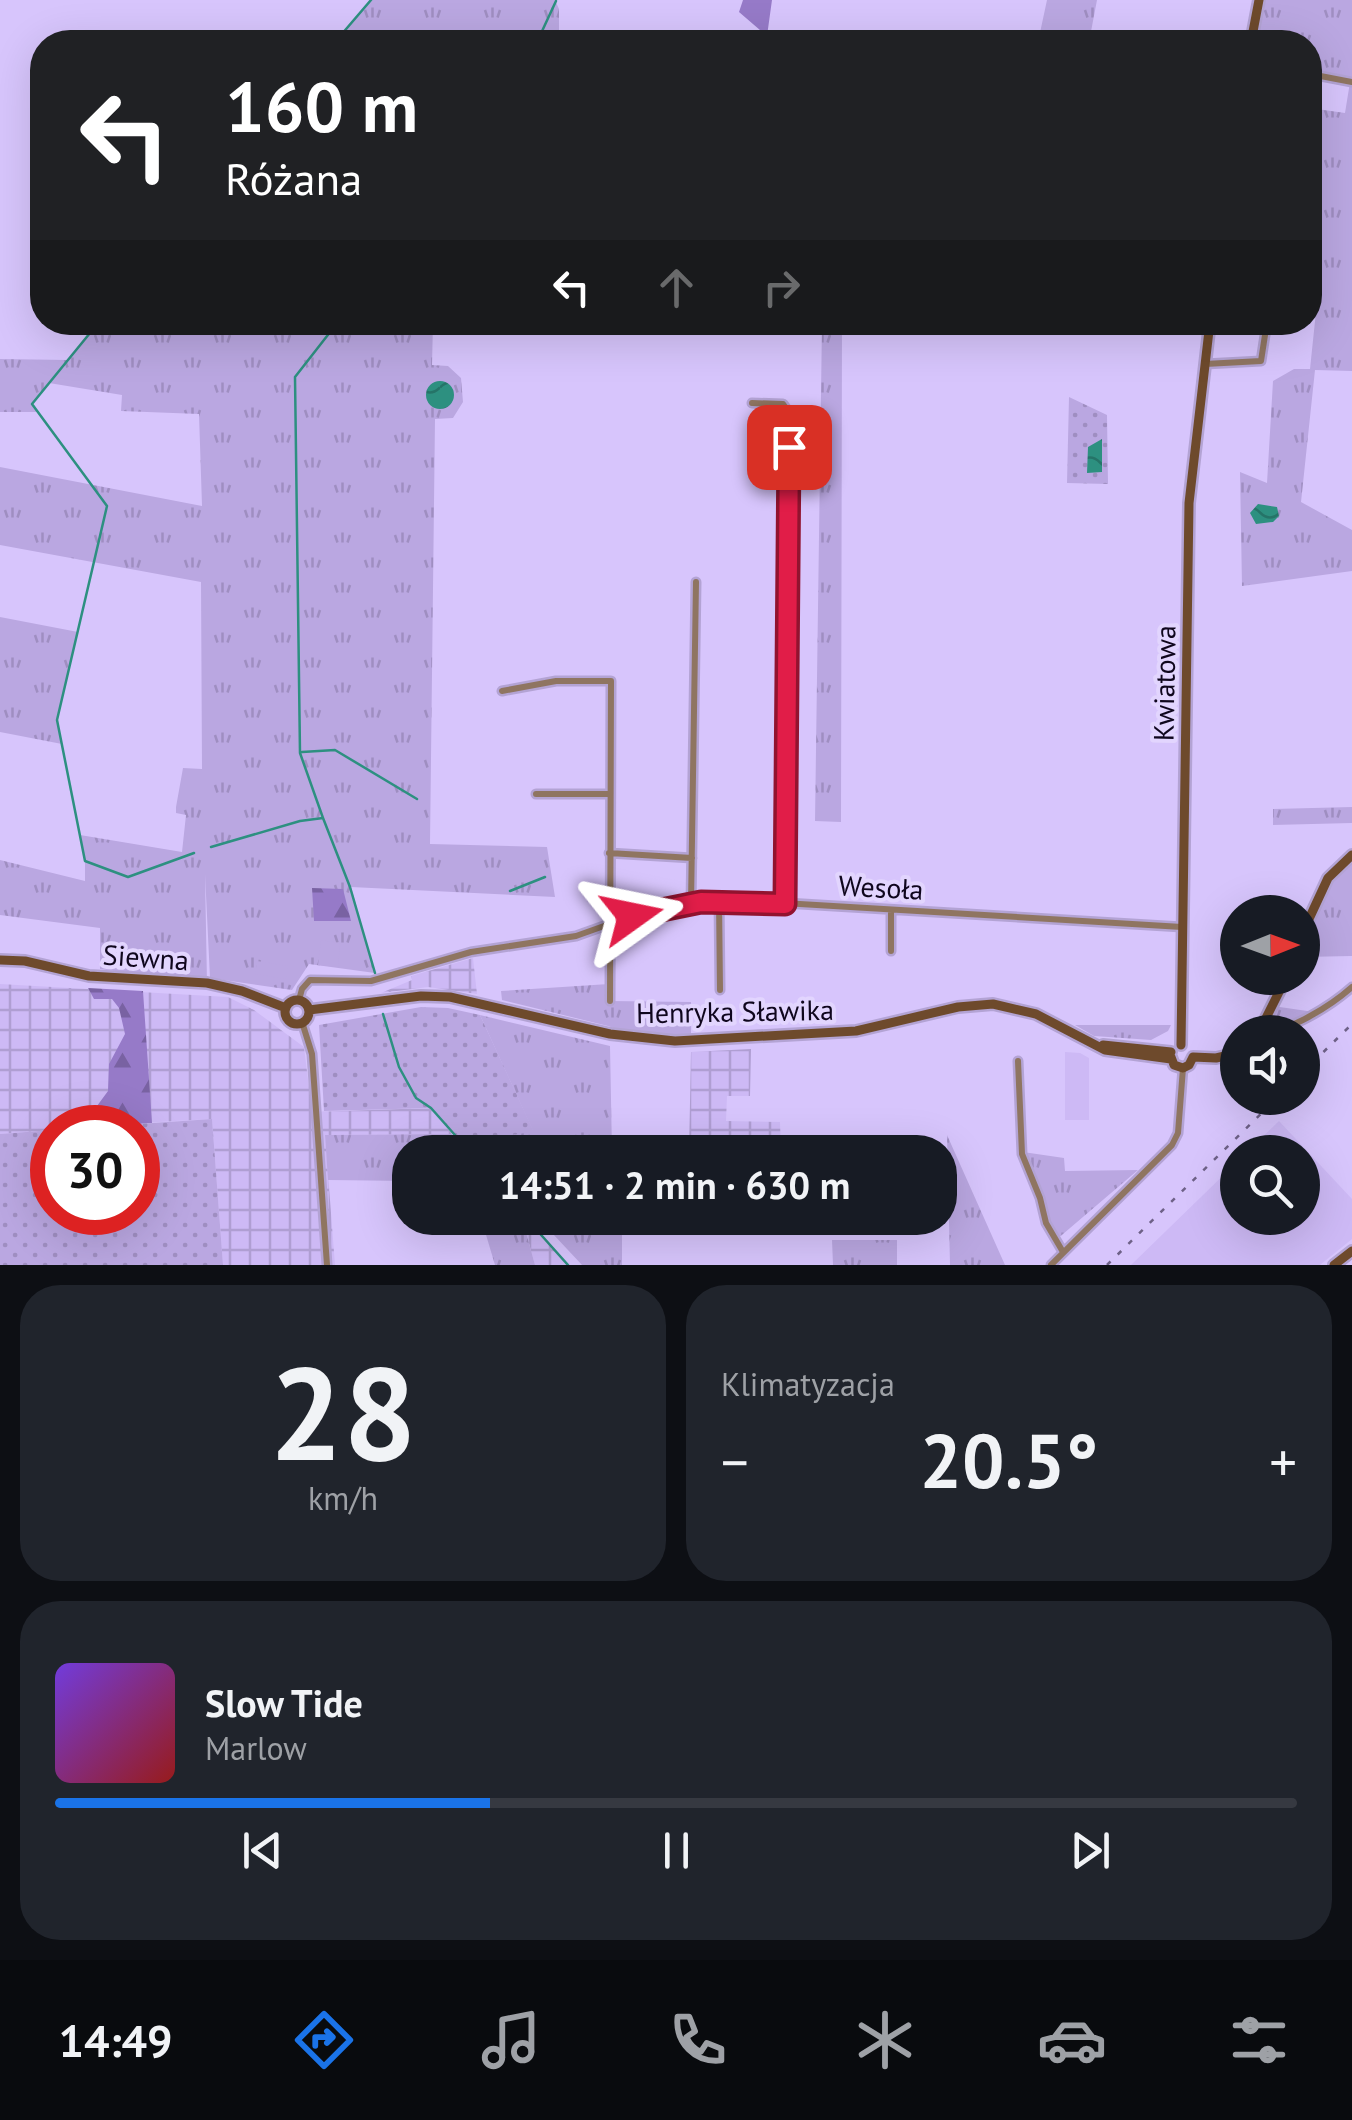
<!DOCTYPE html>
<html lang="pl">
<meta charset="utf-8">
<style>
body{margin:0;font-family:"PT Sans",sans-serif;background:#20242c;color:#f1f3f6;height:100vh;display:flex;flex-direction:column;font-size:38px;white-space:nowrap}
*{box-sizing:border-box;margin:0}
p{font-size:32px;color:#9ea1a6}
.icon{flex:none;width:55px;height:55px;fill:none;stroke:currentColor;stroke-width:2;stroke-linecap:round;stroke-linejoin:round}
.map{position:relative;height:1265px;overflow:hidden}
.drawer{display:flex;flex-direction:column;gap:20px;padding:20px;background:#0d0f14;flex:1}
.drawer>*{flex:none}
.guide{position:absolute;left:30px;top:30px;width:1292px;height:305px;border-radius:40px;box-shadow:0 10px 40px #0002;background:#202124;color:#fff;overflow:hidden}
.needle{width:65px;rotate:89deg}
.controls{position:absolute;left:1220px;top:895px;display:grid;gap:20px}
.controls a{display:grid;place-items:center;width:100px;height:100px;border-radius:50%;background:#171b24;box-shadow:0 10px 40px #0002;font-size:50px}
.speed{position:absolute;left:30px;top:1105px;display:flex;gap:20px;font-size:50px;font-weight:700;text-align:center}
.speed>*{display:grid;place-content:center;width:130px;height:130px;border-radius:50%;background:#171b24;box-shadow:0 10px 40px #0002;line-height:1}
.speed .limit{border:15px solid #d22;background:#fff;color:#111}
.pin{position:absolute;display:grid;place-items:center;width:85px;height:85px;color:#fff;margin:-42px;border-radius:20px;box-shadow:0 5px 15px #0006}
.me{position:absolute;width:110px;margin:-55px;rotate:78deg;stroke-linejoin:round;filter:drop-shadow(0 0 8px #0008)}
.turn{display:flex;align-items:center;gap:35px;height:210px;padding:0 30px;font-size:45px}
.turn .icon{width:130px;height:130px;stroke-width:2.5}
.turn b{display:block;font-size:70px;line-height:85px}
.lanes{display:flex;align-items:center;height:95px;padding:0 30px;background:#0003;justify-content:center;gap:50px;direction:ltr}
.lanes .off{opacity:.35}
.big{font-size:75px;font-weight:700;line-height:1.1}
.drawer .card{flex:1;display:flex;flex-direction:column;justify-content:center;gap:15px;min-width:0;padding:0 35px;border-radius:40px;background:#20242c}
.drawer .dial{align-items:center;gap:0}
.dial b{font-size:130px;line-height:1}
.song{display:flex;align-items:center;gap:30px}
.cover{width:120px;height:120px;border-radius:15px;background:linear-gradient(135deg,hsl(260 70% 55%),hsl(0 70% 35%))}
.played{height:10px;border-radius:5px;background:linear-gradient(90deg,#1a73e8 35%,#363941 35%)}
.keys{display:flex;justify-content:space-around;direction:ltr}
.heat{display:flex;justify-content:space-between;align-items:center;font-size:55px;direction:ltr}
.drawer .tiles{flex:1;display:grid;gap:20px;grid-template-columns:1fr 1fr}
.card:last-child{grid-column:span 2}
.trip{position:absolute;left:392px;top:1135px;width:565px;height:100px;border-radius:40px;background:#171b24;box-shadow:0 10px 40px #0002;font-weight:700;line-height:100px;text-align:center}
.tab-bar{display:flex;height:160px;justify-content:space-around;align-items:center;background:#090b0e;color:#9ea1a6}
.tab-bar .icon{width:70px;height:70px}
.tab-bar .on{color:#1a73e8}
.tab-bar b{font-size:45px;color:#f1f3f6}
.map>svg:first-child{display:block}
.built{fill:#cdb9f5}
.industrial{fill:url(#industrial-grid)}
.grass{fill:url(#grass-tufts)}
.forest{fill:url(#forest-firs)}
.park{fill:#baa7e1}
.garden{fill:url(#garden-dots)}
.water{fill:url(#water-waves)}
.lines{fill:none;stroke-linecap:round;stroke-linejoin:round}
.stream{stroke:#2d9080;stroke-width:2.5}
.street-casing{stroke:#b3a3d4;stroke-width:11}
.secondary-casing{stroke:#b3a3d4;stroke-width:14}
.street{stroke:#8f7561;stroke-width:6}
.secondary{stroke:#6e4a2c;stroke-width:9}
.rail{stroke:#6e6187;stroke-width:2.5;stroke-dasharray:5 10;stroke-linecap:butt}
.route-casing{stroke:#92132f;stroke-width:25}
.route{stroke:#e11d48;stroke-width:18}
.labels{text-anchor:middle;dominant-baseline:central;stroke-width:8;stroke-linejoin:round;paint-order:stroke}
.street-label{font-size:28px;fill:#0f061d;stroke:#e2d5fe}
</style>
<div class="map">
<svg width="1352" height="1265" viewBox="0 0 1352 1265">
<defs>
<pattern id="industrial-grid" width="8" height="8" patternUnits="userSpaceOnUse" patternTransform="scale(2.5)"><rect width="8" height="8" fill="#cdb9f5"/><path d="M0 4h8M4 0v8" fill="none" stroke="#af9ed2"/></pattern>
<pattern id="grass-tufts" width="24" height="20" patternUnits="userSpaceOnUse" patternTransform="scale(2.5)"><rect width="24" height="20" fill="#baa7e1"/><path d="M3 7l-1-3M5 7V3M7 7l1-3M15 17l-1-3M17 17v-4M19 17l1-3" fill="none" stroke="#9f8ec1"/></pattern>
<pattern id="forest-firs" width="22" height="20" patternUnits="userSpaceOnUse" patternTransform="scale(2.5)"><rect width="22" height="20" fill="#967ac8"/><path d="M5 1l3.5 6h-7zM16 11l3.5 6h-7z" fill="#7962a2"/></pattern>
<pattern id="garden-dots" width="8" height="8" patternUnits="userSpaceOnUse" patternTransform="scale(2.5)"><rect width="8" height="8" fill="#baa7e1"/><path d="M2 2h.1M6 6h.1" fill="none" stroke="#9f8ec1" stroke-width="1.8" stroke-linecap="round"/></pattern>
<pattern id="water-waves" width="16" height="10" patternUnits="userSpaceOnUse" patternTransform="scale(2.5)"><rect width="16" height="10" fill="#2d9080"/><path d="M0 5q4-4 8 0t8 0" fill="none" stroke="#257468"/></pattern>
</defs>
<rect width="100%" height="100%" fill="#d7c5fc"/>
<!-- built -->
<path class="built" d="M1065 1052 1080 1053 1089 1058V1120H1065Z
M1279 1121 1352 1199V1239L1320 1265H1131L1237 1162 1238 1218H1302V1152H1247Z"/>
<!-- industrial -->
<path class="industrial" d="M473 958 477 994 428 987 381 993 412 980 411 976Z
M0 984 228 997 254 1010 304 1047 312 1112 431 1108 452 1134 325 1135 335 1265H223L212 1119 52 1128V1130L0 1134Z
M751 1049 750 1096H727L726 1121 780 1122 781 1152H689L691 1052Z
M522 1218H526L567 1265H535Z"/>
<!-- grass -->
<path class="grass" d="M371 0H555L559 9V42H335Z
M1047 0H1097L1089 42H1038Z
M1259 0H1352V371L1315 370 1301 502 1352 530V571L1242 586 1240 472 1267 483 1273 381 1294 369H1310L1317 302 1310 301V108L1345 113 1350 82 1310 74V42H1252Z
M99 323H433L432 365 448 366 461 378 463 402 453 418 435 419 430 844 547 847 555 897 351 887 375 973 309 964 292 990 210 978 205 874 207 983 100 969V928L0 915V860L85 881V861L80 835 182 852 186 815 176 813V807L183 768 202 769 201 582 0 545V467L202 506 199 414 121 411 122 395 49 383 32 403 38 412H0V359L68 360Z
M822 323H842L841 822 815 821Z
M0 617 78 632 57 720 62 744 0 732Z
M1352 807V823L1273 825V809Z
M1352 855V956L1303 957C1302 913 1325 887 1352 855Z
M609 984V1001L691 1002V1040L643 1039 608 1026 502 1000 501 991Z
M1273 1006 1314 1012 1284 1030 1262 1029Z
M480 1015 610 1046 612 1152H478L467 1140 533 1131Z
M1075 1025H1171L1168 1031 1151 1040 1094 1036Z
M452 1134 468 1152H410V1181L328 1180 325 1135Z
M947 1135 1005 1265H950Z
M1023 1152 1064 1158 1065 1171 1138 1170 1056 1240Z
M481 1218H522L535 1265H495Z
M538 1218H622V1265H582Z
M832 1240H897V1265H833Z"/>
<!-- forest -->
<path class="forest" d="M743 0H772L767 36 739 12Z
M312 888 343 889 351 921H314Z
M88 988 143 991 152 1123 92 1127 97 1106 108 1091 109 1064 125 1034 119 1008 112 999H94Z"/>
<!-- park -->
<path class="park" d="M321 940 340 943 338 967 318 965Z
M257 961 288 966 286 979 255 974Z"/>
<!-- garden -->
<path class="garden" d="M1069 397 1107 415 1108 484 1067 483Z
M421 1007 448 1008 480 1015 534 1132 460 1141 431 1108 324 1111 319 1025Z
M212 1119 223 1265H0V1134L52 1130V1212H138V1128L94 1127Z"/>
<!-- water -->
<path class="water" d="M426 395a14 14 0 1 1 28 0a14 14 0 1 1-28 0Z
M1102 439V472L1087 473 1088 447Z
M1258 504 1277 507 1279 516 1273 522 1256 524 1250 513Z"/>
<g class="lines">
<!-- stream -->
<path class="stream" d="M335 42 371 0
M537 42 556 1
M99 322 32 404 107 506 57 720 85 861 128 877 194 853
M302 752 335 750 417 799
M323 818 300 753 295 377 338 322
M211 847 300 821 323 818 350 887 375 973
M510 891 545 877
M383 1014 399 1067 416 1098 431 1108 470 1152
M526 1218 568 1265"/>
<!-- street casing -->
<g class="street-casing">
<path id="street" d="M1310 74 1352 82
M1205 364 1261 361 1267 322
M752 403 783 404 790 414 785 903
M502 691 556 681H611L610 1001
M536 794H610
M609 853 692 858
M719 900 720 990
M691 904 696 582
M891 951V910
M299 1000 302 989 310 980 371 981 471 952 576 936 632 916 691 904 735 900 1182 927
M302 1022 312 1054 327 1265
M1262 1029C1284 1037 1334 1003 1352 987
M1018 1061 1022 1154 1040 1198 1046 1223 1063 1252
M1051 1265 1172 1145 1178 1133 1183 1068"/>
</g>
<!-- secondary casing -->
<g class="secondary-casing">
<path id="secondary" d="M1251 42 1259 0
M1302 934 1328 878 1352 855
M0 960 25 961 89 976 207 983 242 991 286 1008
M285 1012a12 12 0 1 1 24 0a12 12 0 1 1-24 0Z
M309 1010 421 996 450 997 610 1034 675 1041 856 1031 958 1007 993 1004 1036 1014 1105 1050 1171 1059
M1259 1032 1286 978
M1103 1045 1171 1052
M1181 1045 1189 503 1210 322
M1171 1057 1174 1065 1183 1068 1189 1065 1193 1057
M1193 1057 1216 1058 1238 1053
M1334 1265 1352 1251"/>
</g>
<!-- street -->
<use href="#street" class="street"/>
<!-- secondary -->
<use href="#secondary" class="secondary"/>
<!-- rail -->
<path class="rail" d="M1302 1073 1352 1024
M1107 1265 1277 1098"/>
</g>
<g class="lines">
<!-- route casing -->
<g class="route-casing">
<path id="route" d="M632 916 701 902 785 904 789 447"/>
</g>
<!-- route -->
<use href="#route" class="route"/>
</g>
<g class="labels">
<!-- street labels -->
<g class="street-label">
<text transform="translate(1164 683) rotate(-89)">Kwiatowa</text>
<text transform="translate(881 887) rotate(3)">Wesoła</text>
<text transform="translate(146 957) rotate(4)">Siewna</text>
<text transform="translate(735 1011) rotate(-1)">Henryka Sławika</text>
</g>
</g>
</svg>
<div class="controls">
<a><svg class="needle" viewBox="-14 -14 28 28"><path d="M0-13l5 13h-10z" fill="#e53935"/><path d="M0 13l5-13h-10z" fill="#9ea1a6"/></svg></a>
<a><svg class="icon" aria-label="sound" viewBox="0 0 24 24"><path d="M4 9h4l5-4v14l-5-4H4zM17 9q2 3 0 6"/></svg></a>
<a><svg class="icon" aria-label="search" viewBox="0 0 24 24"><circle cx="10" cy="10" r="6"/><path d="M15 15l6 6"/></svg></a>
</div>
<div class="speed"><div class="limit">30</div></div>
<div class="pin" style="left:789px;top:447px;background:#d93025"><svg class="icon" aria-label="arrive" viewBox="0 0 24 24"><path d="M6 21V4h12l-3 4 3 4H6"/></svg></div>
<svg class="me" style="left:632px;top:916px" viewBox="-20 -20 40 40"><path d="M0-17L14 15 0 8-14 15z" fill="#e11d48" stroke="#fff" stroke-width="4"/></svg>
<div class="trip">14:51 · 2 min · 630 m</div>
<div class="guide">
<div class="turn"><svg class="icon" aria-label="left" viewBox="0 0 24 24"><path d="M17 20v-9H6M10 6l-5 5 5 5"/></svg><div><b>160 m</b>Różana</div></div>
<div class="lanes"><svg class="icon" aria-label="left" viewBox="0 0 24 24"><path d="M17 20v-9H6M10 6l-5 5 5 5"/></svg><svg class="icon off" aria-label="ahead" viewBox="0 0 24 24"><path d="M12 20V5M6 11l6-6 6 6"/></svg><svg class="icon off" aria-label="right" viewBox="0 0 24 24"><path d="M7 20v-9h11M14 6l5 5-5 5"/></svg></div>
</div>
</div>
<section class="drawer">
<div class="tiles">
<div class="card dial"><b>28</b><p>km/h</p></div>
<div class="card"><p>Klimatyzacja</p>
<div class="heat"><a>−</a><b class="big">20.5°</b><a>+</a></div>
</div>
<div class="card">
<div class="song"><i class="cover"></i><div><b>Slow Tide</b><p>Marlow</p></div></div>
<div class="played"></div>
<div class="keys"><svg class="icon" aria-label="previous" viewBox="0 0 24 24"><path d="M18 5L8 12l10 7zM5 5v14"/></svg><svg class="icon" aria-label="pause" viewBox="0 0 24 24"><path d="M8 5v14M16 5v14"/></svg><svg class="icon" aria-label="next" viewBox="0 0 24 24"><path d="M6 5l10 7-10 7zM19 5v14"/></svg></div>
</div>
</div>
</section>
<nav class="tab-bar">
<b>14:49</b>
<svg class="icon on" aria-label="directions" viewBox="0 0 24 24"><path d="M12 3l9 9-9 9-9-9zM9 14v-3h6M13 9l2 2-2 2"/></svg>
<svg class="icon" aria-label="music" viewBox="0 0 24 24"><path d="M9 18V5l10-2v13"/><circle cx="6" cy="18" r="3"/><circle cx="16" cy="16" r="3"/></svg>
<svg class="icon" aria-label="phone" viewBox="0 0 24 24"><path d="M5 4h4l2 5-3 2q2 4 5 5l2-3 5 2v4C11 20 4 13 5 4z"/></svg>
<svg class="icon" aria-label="climate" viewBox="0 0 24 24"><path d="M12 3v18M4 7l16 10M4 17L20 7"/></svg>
<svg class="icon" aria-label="car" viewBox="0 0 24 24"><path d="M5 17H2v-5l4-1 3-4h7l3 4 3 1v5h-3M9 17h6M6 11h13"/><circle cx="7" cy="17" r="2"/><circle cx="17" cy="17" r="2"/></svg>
<svg class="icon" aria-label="filters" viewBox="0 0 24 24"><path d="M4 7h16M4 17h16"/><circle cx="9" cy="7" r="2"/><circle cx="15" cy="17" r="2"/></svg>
</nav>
